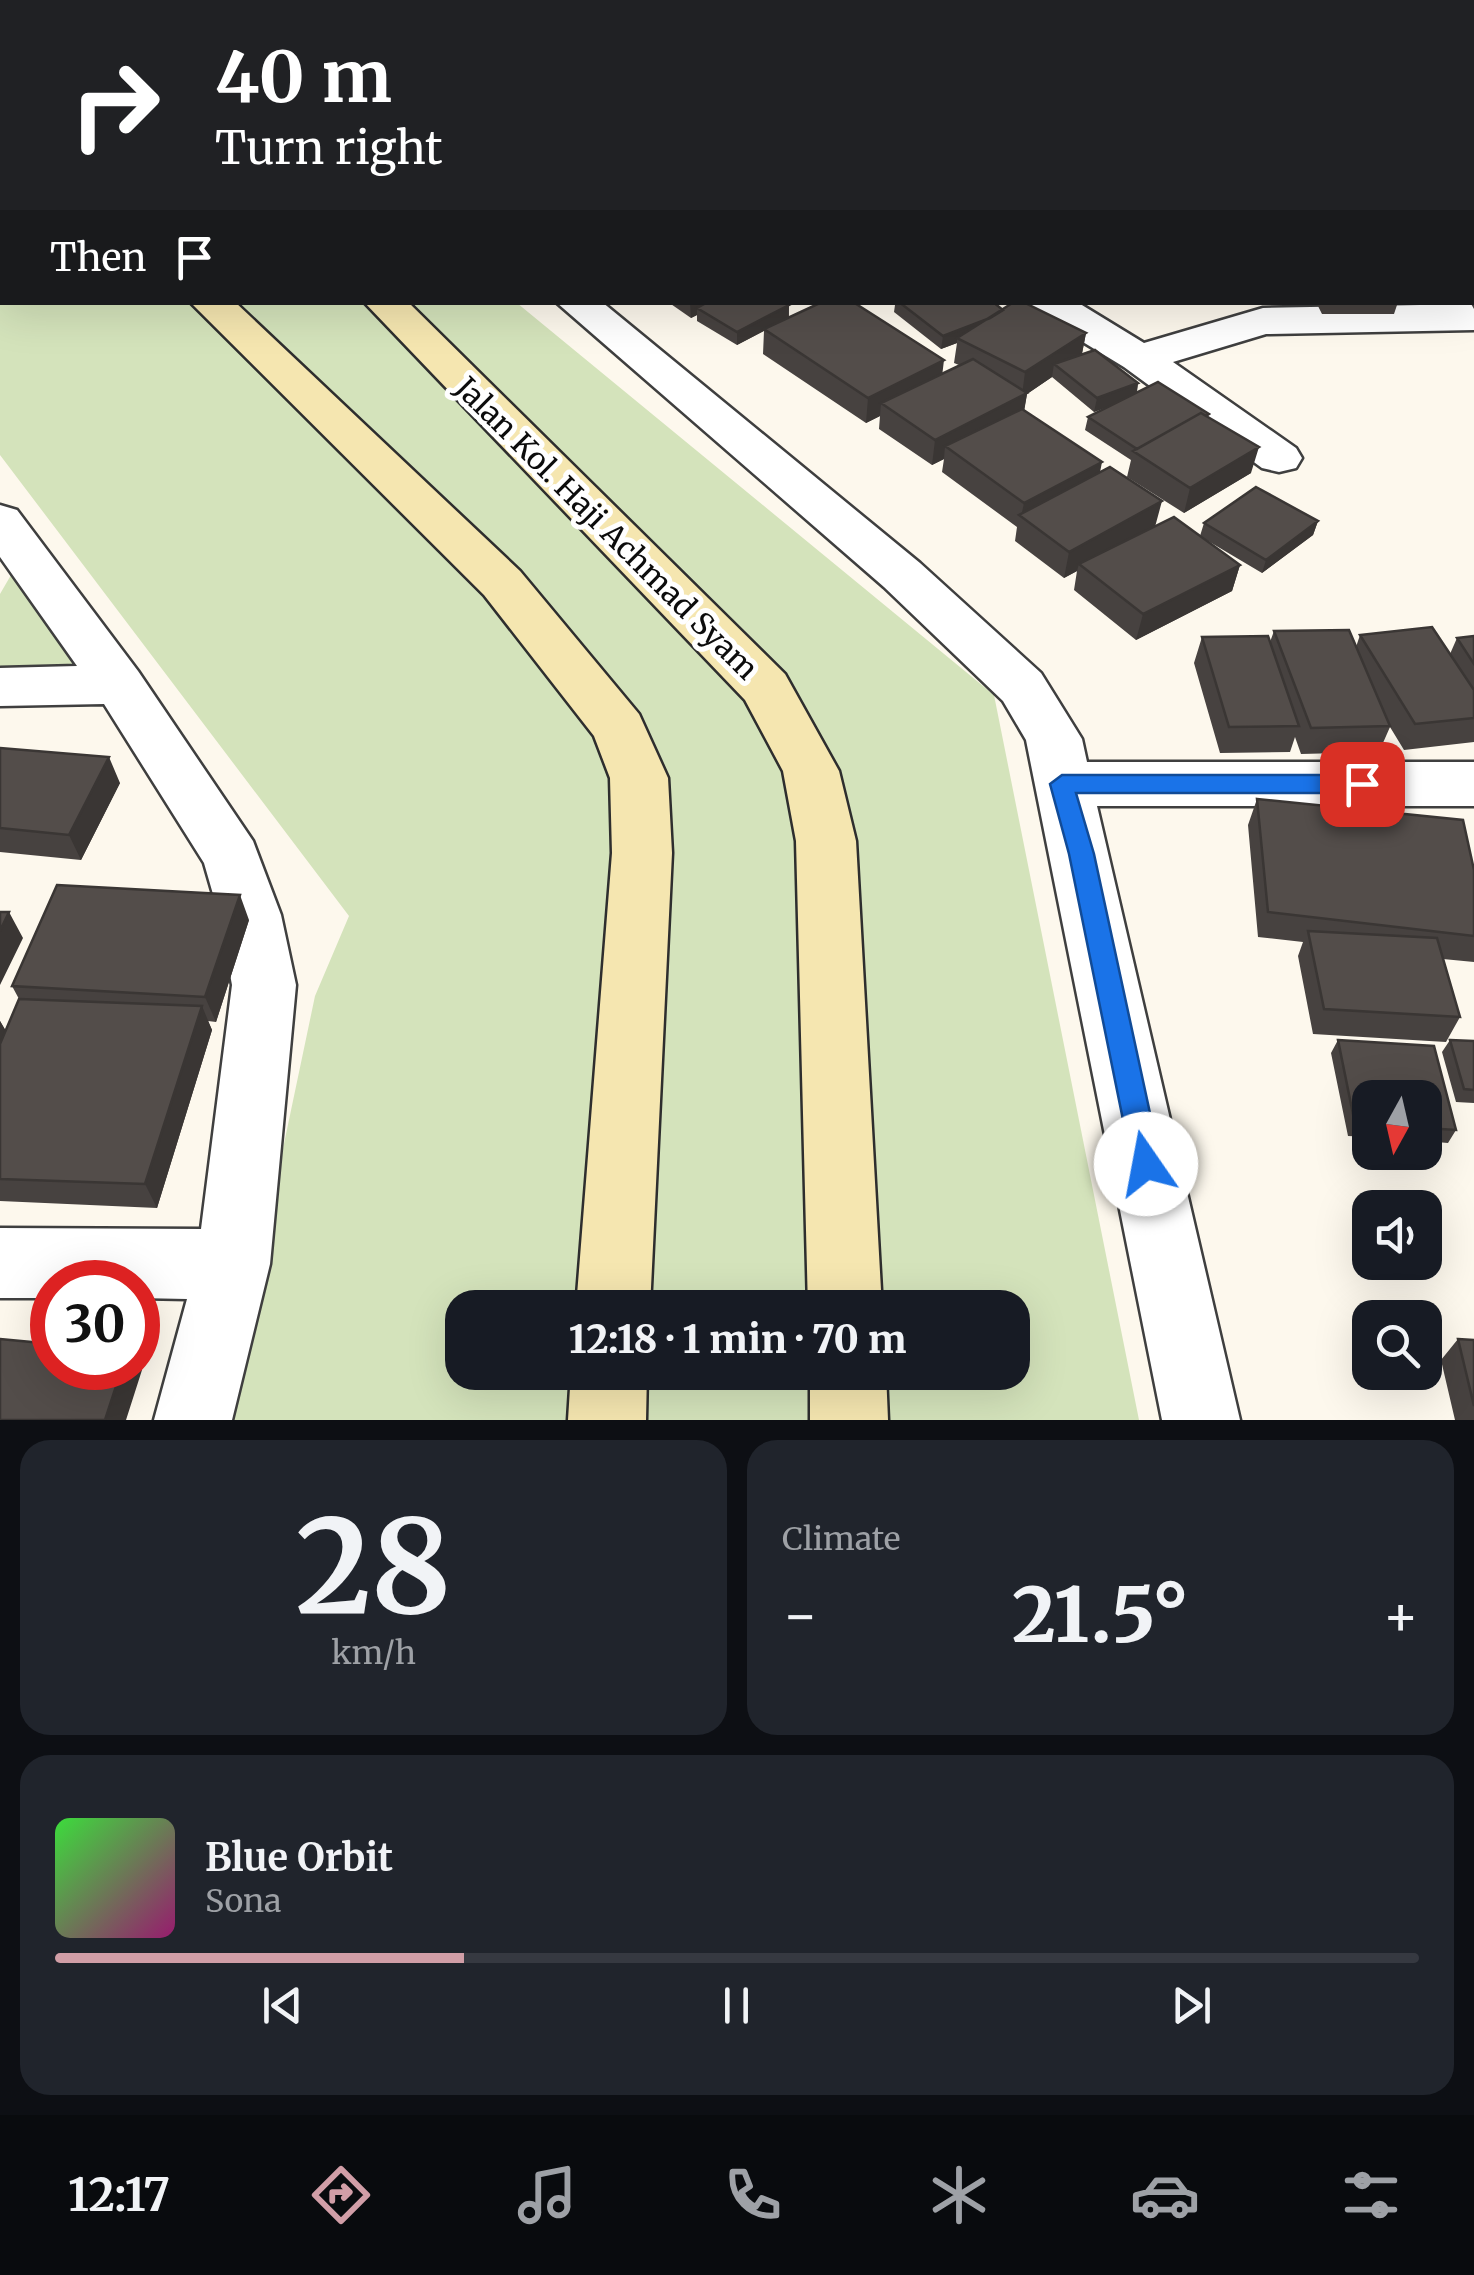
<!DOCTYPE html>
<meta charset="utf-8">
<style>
body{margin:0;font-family:Merriweather,serif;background:#20242c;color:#f1f3f6;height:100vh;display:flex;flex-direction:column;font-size:38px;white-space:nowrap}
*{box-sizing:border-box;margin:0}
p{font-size:32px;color:#9ea1a6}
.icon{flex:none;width:55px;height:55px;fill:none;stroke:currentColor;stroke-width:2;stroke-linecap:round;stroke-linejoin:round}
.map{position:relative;height:1420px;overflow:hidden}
.side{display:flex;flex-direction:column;gap:20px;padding:20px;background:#0d0f14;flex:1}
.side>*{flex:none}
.guide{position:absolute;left:0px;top:0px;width:1475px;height:305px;box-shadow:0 10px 40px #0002;background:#202124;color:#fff;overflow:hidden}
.needle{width:65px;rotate:188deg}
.fabs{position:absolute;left:1352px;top:1080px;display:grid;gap:20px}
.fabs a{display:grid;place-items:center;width:90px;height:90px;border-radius:20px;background:#171b24;box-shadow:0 10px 40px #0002;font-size:50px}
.speed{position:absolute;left:30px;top:1260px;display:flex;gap:20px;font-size:50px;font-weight:700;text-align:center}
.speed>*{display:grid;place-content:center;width:130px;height:130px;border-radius:50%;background:#171b24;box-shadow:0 10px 40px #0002;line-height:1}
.speed .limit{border:15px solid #d22;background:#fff;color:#111}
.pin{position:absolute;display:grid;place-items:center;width:85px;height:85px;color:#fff;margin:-42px;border-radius:20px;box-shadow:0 5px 15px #0006}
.me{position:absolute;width:110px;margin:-55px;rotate:348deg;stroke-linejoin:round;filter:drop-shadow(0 0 8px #0008)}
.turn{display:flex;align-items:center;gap:35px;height:210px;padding:0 50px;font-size:45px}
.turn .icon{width:130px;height:130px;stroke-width:2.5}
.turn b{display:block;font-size:70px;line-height:85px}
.then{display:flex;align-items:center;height:95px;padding:0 50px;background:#0003;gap:20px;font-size:38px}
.big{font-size:75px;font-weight:800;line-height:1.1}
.side .card{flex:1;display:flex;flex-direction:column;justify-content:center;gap:15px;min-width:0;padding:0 35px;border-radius:30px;background:#20242c}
.side .dial{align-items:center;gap:0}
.dial b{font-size:130px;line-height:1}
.song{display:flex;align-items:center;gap:30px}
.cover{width:120px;height:120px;border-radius:15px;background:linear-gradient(135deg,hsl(120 70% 55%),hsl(320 70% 35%))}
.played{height:10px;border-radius:5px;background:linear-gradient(90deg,#d19ea7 30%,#363941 30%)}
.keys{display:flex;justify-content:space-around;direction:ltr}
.heat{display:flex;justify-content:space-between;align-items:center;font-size:55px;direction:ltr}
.side .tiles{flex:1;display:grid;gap:20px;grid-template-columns:1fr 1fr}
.card:last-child{grid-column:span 2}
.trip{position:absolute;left:445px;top:1290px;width:585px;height:100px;border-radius:30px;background:#171b24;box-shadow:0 10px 40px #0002;font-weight:800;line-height:100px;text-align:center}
.dock{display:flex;height:160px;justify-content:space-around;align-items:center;background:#090b0e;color:#9ea1a6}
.dock .icon{width:70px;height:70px}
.dock .selected{color:#d19ea7}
.dock b{font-size:45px;color:#f1f3f6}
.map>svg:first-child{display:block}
.green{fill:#d4e3bb;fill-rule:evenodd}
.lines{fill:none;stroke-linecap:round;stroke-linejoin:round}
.street-casing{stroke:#3f3f3f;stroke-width:5}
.secondary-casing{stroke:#2e2e2e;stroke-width:5}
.street{fill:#fff;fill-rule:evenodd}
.secondary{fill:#f5e6b0;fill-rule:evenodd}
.wall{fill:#474240}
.shaded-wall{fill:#3a3634}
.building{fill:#534d4a;stroke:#3a3634;stroke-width:2.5}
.route{fill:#1a73e8;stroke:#114b97;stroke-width:2.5}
.labels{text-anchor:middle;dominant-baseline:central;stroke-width:10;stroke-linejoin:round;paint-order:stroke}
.street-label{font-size:30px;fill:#0c0c0c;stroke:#fff}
</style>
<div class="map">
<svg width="1474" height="1420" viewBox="0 0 1474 1420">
<rect width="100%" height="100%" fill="#fdf8ed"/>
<!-- green -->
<path class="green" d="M0 0 152 2H2V302L517 303 994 695 1139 1420H226L315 996 349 916 0 455ZM462 1308H1012V1372H462Z
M18 563 81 658 75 672 0 693V594Z"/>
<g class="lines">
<!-- street casing -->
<g class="street-casing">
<path id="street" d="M177 0H211L212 2H179Z
M910 0H942V2H910Z
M556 302H602L920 563 1041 673 1082 739 1087 762H1474V806H1097L1240 1420H1162L1026 740 1003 701 884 587Z
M1027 302H1077L1144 343 1263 308 1474 304V330L1266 334 1173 362 1296 448 1302 458 1296 468 1279 472 1262 468 1124 367 1032 311Z
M0 505 17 510 138 671 253 841 281 915 296 985 270 1264 232 1420H154L187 1299 138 1298V1282H52V1298H0V1228L201 1229 232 985 219 915 204 863 104 704 0 706V668L77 666 0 557Z"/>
</g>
<!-- secondary casing -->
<g class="secondary-casing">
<path id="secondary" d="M3 0H37L38 2H5Z
M0 104 2 105V128L0 127Z
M190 302H235L520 571 639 714 668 778 672 853 650 1308H576L612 853 610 778 594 736 484 595Z
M364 302H408L785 674 839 771 856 841 882 1308H808L796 841 783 771 745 700Z
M571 1372H647L646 1420H568Z
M810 1372H886L888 1420H810Z"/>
</g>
<!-- street -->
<use href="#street" class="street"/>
<!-- secondary -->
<use href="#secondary" class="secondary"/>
</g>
<!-- wall -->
<path class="wall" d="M462 0H665V2H453Z
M957 0H1024L1035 2H959Z
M1059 0H1120L1123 2H1062Z
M1124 0H1235L1236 2H1127Z
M1241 0H1304V2H1242Z
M1308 0H1440L1442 2H1310Z
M1472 246 1474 248V309L1470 302H1472Z
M668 302H784L789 305V318L942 374 959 365 954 363 957 343 941 349 894 312 895 305 890 302H993L1003 310 1086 333 1082 354 1138 383 1137 392 1208 417 1251 473 1184 513 1127 477 1131 460 1085 430 1088 417 1110 406 1094 412 1052 377 1027 394 1024 410 1100 473 1156 526 1200 536 1204 523 1318 521 1313 535 1262 573 1203 538 1240 565 1232 591 1136 640 1074 590 1077 571 1064 578 1015 541 1017 527 942 472 944 459 932 465 879 429 880 416 866 423 763 354 764 331 737 345 697 321V315L691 318Z
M1316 302H1398L1394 314H1322Z
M1274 631 1356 647 1360 635 1450 654 1457 638 1474 636V742L1404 750 1390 727 1379 752 1301 754 1295 737 1290 752 1220 753 1194 663 1202 637 1270 642Z
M0 748 120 783 81 860 0 852Z
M1257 799 1474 870V962L1443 959 1460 1017 1446 1042 1313 1034 1298 956 1303 942 1258 937 1248 825Z
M249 920 216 1022 208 1021 212 1030 157 1208 0 1201V1021L6 1031 19 999 12 986Z
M1338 1040 1434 1046 1456 1130 1448 1143 1425 1141V1098H1370V1137L1348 1136 1331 1053Z
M1450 1040 1474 1041V1103L1456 1102 1442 1052Z
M1458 1339 1474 1340V1420H1455L1441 1360Z"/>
<!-- shaded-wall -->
<path class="shaded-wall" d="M629 0H665V2H616Z
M1136 0H1168L1167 2H1135Z
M690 302H725L697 308V315L691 318Z
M789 305 788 318 737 345V332Z
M1006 312 957 338V343L941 349 943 336Z
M1086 333 1081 358 1054 364 1052 377 1027 394 1023 418 945 446 944 459 932 465 935 440 1022 395 1025 372Z
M944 360 941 385 881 403 880 416 866 423 868 398Z
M1138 383 1136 396 1094 412 1097 398Z
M1259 447 1251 473 1184 513 1190 488Z
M1102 462 1097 488 1021 517 1024 503Z
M1162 501 1155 527 1079 564 1077 571 1064 578 1069 552Z
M1318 521 1313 535 1262 573 1266 560Z
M1240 565 1232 591 1136 640 1143 614Z
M109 757 120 783 81 860 69 835Z
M240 895 249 920 216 1022 205 997Z
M9 912 23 938 0 985V931Z
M202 1006 212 1030 157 1208 145 1184Z
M0 1021 8 1035 0 1054Z
M138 1364 142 1370 126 1420H105L122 1368H138Z"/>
<!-- building -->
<path class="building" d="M277 0H342L345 2H280Z
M407 0H415L419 2H398Z
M462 0H480L483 2H453Z
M502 0H566L570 2H506Z
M566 0H606L611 2H570Z
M746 0H757L760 2H732Z
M809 0H894L897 2H812Z
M1033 0 1035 2H965Z
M1074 0H1120L1123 2H1076Z
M1171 0H1235L1236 2H1171Z
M1327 0H1369L1370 2H1328Z
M1385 0H1440L1442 2H1387Z
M1448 0H1474V7H1472V2H1449Z
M1472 138H1474V163H1472Z
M1472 255H1474V288L1472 285Z
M708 302H784L789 305 737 332 697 308Z
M822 302H853L944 360 868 398 764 329Z
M899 302H993L1003 310 990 318 943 336Z
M1014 302H1023L1086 333 1025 372 957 338Z
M1095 350 1138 383 1097 398 1054 364Z
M973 359 1027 393 935 440 881 403Z
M1158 382 1209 414 1206 416 1201 413 1137 449 1088 417Z
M1022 409 1102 462 1024 503 945 446Z
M1201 413 1259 447 1190 488 1133 451Z
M1110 467 1162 501 1069 552 1019 515Z
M1256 487 1318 521 1266 560 1204 523Z
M1174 517 1240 565 1143 614 1079 564Z
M1432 627 1474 690V718L1415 724 1360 635Z
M1349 630 1390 726 1311 728 1274 631Z
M1268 636 1299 726 1229 727 1202 637Z
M1474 636V664L1457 638Z
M0 748 109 757 69 835 0 828Z
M1257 799 1463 820 1474 870V936L1268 912Z
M57 885 240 895 205 997 12 986Z
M0 912H9L0 931Z
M1308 931 1437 938 1460 1017 1324 1009Z
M19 999 202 1006 145 1184 0 1179V1044Z
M1338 1040 1434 1046 1456 1130 1425 1128V1098H1370V1124H1355Z
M1450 1040 1474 1041V1090L1464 1089Z
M0 1339 52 1344V1368H122L105 1420H0Z
M1458 1339 1474 1340V1406Z"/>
<!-- route -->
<path class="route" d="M1062 775H1362L1373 784 1362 793H1076L1094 854 1161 1164 1157 1173 1146 1177 1136 1173 1132 1164 1069 854 1050 784Z"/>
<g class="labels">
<!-- street labels -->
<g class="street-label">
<text transform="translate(607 528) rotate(45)">Jalan Kol. Haji Achmad Syam</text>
</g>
</g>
</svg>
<div class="fabs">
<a><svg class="needle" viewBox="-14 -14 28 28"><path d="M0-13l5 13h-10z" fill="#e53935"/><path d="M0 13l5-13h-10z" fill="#9ea1a6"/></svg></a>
<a><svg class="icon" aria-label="sound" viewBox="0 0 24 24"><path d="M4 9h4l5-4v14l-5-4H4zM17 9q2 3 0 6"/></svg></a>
<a><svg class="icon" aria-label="search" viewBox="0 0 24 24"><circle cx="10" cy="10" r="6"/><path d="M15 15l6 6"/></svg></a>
</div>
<div class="speed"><div class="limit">30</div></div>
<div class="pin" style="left:1362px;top:784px;background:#d93025"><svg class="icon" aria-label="arrive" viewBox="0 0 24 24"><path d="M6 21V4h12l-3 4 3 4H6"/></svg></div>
<svg class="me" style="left:1146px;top:1164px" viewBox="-20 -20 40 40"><circle r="19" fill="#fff"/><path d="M0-13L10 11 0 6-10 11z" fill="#1a73e8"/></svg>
<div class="trip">12:18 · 1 min · 70 m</div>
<div class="guide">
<div class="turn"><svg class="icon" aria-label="right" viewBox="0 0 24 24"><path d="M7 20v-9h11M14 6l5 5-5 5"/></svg><div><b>40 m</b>Turn right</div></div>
<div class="then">Then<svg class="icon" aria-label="arrive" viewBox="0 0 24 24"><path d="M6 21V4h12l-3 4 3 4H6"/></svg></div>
</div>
</div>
<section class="side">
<div class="tiles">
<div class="card dial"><b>28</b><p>km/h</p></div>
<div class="card"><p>Climate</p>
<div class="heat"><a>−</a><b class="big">21.5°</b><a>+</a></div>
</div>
<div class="card">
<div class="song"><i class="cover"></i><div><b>Blue Orbit</b><p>Sona</p></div></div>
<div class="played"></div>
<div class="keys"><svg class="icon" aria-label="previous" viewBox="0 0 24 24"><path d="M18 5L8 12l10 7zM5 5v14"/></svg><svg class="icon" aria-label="pause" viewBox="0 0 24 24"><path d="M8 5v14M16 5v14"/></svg><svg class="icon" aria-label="next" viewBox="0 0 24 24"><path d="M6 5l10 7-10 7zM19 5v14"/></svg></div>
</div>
</div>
</section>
<nav class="dock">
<b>12:17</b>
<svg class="icon selected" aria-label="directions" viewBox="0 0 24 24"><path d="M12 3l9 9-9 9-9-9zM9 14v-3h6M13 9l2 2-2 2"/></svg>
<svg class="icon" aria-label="music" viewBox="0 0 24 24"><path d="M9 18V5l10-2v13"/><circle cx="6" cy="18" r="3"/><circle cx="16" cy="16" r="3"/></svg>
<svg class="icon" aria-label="phone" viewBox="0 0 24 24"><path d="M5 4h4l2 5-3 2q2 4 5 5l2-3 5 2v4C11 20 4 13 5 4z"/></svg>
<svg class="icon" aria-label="climate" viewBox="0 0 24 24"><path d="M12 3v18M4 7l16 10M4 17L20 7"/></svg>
<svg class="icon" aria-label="car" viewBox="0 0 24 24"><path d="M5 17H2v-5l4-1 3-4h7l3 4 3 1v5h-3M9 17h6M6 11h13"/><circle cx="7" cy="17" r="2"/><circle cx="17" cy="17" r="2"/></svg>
<svg class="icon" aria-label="filters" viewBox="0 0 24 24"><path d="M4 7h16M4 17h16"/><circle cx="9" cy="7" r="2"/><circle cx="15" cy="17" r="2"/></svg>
</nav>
